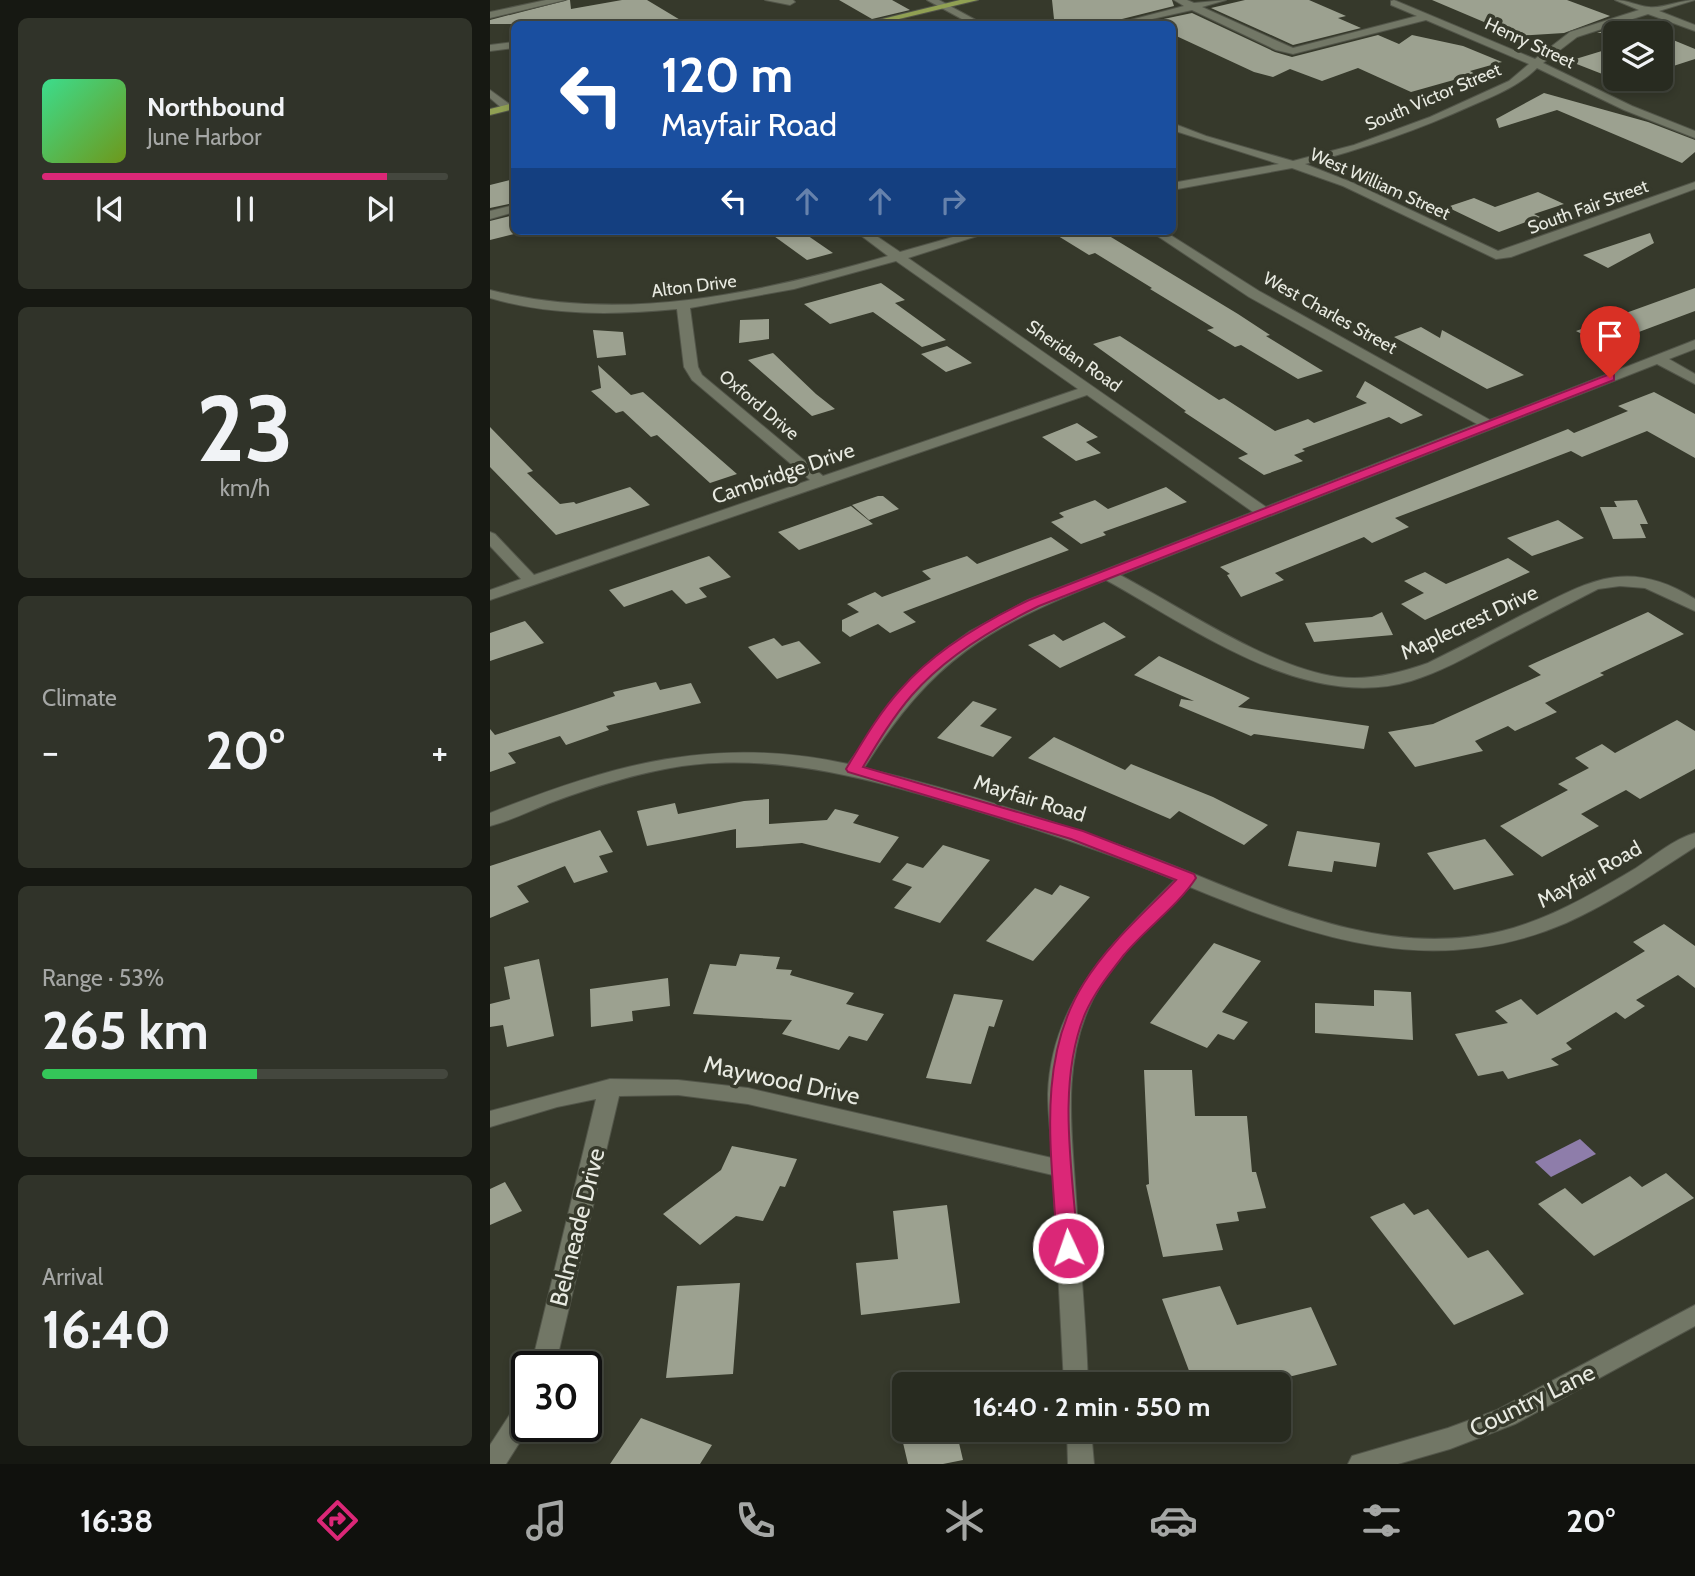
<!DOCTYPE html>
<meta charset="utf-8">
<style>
body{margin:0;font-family:Cabin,sans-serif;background:#303329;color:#f1f3f6;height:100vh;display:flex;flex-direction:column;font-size:26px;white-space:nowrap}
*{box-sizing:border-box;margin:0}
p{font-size:23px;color:#a5a7a5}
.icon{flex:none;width:38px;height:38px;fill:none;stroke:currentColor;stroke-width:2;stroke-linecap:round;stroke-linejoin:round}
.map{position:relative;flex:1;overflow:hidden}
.drawer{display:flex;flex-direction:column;gap:18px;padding:18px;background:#161812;width:490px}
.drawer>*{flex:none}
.banner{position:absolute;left:21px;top:21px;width:665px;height:214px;border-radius:10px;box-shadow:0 4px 10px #0003,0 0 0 2px #44473e;background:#1a4fa0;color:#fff;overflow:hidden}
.tools{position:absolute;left:1113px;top:21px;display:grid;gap:14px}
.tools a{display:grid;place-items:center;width:70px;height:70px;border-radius:10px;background:#282b20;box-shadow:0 4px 10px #0003,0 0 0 2px #44473e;font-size:35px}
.speed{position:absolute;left:21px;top:1351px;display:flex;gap:14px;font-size:35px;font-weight:700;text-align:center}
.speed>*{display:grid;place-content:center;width:91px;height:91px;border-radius:50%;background:#282b20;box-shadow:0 4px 10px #0003,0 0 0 2px #44473e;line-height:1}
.speed .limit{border:4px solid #111;border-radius:10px;background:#fff;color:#111}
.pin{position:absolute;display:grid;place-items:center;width:60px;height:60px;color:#fff;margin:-72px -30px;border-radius:50% 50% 50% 0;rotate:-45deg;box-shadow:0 0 7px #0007}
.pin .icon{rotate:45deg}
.me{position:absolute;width:77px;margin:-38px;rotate:357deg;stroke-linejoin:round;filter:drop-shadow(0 0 5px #0008)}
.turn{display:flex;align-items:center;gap:24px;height:147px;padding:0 35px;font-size:32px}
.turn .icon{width:91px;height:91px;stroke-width:2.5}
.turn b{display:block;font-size:49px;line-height:60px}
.lanes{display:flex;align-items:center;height:66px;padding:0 35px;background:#0003;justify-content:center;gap:35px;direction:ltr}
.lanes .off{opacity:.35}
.big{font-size:52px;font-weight:700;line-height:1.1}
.drawer .tile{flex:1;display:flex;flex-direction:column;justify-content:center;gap:10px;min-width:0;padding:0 24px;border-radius:10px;background:#303329}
.drawer .dial{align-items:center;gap:0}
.dial b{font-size:91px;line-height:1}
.song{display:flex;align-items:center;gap:21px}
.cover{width:84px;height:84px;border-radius:10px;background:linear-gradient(135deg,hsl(150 70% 55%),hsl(80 70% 35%))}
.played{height:7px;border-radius:4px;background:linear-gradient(90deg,#db2777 85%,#44473e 85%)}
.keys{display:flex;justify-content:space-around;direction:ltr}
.heat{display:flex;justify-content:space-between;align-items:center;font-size:38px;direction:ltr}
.charge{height:10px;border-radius:5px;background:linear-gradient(90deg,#34c759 53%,#44473e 0)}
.trip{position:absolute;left:402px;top:1372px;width:399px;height:70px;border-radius:10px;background:#282b20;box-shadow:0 4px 10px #0003,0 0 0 2px #44473e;font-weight:700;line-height:70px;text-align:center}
.dock{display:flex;height:112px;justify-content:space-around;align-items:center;background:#10110d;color:#a5a7a5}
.dock .icon{width:49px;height:49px}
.dock .selected{color:#db2777}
.dock b{font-size:32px;color:#f1f3f6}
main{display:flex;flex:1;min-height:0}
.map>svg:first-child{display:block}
.water{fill:#8e7daa}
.building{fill:#9ca190}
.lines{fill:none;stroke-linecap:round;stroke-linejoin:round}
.minor-casing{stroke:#525549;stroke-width:2}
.major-casing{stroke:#525549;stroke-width:2}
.minor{fill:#727766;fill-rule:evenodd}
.major{fill:#90a053;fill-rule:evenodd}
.route{fill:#db2777;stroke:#8e194d;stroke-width:2}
.labels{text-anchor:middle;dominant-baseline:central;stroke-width:7;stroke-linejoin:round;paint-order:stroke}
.far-street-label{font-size:18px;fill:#e8eae1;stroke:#36392b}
.street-label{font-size:21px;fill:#e8eae1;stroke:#36392b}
.near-street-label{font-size:24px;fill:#e8eae1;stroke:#36392b}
</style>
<main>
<section class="drawer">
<div class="tile">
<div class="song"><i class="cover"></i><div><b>Northbound</b><p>June Harbor</p></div></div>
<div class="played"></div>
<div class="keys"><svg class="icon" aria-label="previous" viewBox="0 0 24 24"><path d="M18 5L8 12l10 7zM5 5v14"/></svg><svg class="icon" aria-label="pause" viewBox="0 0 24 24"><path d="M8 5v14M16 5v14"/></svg><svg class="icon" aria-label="next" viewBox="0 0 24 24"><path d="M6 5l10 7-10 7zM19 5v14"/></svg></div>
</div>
<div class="tile dial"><b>23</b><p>km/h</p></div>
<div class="tile"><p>Climate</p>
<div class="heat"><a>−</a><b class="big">20°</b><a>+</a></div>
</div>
<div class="tile"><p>Range · 53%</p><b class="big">265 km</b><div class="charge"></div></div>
<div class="tile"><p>Arrival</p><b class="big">16:40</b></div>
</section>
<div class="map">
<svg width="1205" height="1464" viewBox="0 0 1205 1464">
<rect width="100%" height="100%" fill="#36392b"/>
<!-- water -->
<path class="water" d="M1090 1139 1106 1154 1061 1177 1045 1162Z"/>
<!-- building -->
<path class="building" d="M78 0H80L81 9 132 0H157L197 24H0V20Z
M349 0H402L420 10 382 19Z
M562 0H682L684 6 628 20 627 24H584L564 19Z
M755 0H819L856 16 848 18 871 28 803 45 721 8Z
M942 0H1077L1120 16 1074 33 1027 36Z
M702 13 785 52 802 57 888 35 909 44 922 35 973 46 1012 62 980 71 985 74 921 92 868 68 832 81 800 69 783 77 764 72 682 34V24H650Z
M1138 23 1160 33H1107Z
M1171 35 1205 49V59L1171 70Z
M1125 47V79L1079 61Z
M1054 93 1158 122 1205 140V152L1192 163 1067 110 1009 128 1006 119Z
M24 179V203L0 208V185Z
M1048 192 1074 204 1044 214 1050 217 1009 232 957 207 984 198 1005 207Z
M24 215V234L0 240V221Z
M277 231H311L343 253 317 260Z
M560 231H611L748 314 780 335 776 336 833 371 808 379 751 345 745 347 717 330 724 328 660 289 662 288 605 253 599 255Z
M1160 233 1164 243 1118 268 1093 255Z
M391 283 415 300 405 303 456 340 432 347 383 312 340 324 314 304Z
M1205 288V311L1114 345 1086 331Z
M279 319V339L249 343 250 320Z
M931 327 950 338 952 330 1034 375 997 389 904 337Z
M103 330 133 332 136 355 107 358Z
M630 336 729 400 734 398 785 431 818 419 824 423 877 403 866 397 875 381 933 415 911 424 899 417 812 449 815 451 804 455 813 461 774 475 748 458 758 454 694 412 696 411 603 344Z
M457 346 482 363 456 372 431 354Z
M283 353 326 394 345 409 322 416 258 360Z
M108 365 141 395 153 392 247 474 220 483 167 435 161 437 133 411 126 413 101 391 111 388Z
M1164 392 1205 414V458L1157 431 1092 457 1081 451 905 518 919 527 882 543 874 537 785 573 794 580 751 597 737 575 740 574 730 567 1078 429 1084 433 1138 411 1128 406Z
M587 423 608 437 596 442 611 453 586 461 552 437Z
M0 427 43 471 37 473 70 504 84 502 86 504 140 487 160 505 66 535 0 467Z
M676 487 697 502 613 532 616 535 591 544 561 522 574 517 569 513 605 500 618 509Z
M388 496H393L409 509 379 520 362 505Z
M1147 500 1158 524H1150L1156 538 1123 539 1110 507H1127L1124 501Z
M361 506 383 524 309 550 288 532Z
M1068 520 1094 538 1042 556 1017 538Z
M561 537 579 550 413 612 426 622 400 633 388 624 360 637 352 631V620L369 612 357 604 385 592 392 597 441 579 432 571 477 556 487 564Z
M219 556 241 577 209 588 217 597 196 604 182 590 134 607 119 590Z
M1018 558 1040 572 935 620 911 604 934 593 914 581 935 572 956 584Z
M892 612 903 635 824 642 815 623 882 617Z
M1158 612 1194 634 1110 673 1114 675 1055 703 1067 712 1025 731 1018 726 985 741 993 751 925 767 898 732 943 724 1051 675 1038 666Z
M35 621 54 643 0 661V633Z
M614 622 636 637 570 668 538 645 564 634 573 641Z
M284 638 292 646 309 641 331 663 287 679 258 647Z
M669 656 760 698 748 707 879 726 874 749 764 734 761 736 689 706 691 699 704 701 644 675Z
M166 682 170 690 201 683 211 703 116 726 119 730 76 745 70 736 18 753 26 763 0 772V729L5 735 125 696 123 692Z
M483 701 507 709 490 726 522 737 503 757 447 738Z
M1187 720 1205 731V769L1150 799 1136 790 1091 814 1109 826 1052 857 1010 826 1078 790 1068 784 1099 768 1085 758 1112 744 1125 753Z
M564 737 635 770 641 764 723 797 778 825 754 845 689 811 680 819 538 758Z
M279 799V824L337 820 345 809 369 815 363 823 409 837 390 863 312 843 246 848V829L157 846 147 811 185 803 188 814 254 801Z
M110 830 123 852 109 856 118 872 84 883 75 866 27 886 39 902 0 918V866Z
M807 831 890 843 886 867 844 861 842 872 798 866Z
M995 839 1024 875 964 890 937 853Z
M453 845 500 860 450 923 404 908 422 887 402 880 417 863 433 868Z
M570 885 600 897 543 961 496 941 545 888 562 895Z
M1174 924 1205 946V988L1188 975 1146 1000 1155 1006 1135 1019 1126 1012 1076 1043 1082 1049 1061 1059 1069 1065 1018 1079 1013 1071 988 1076 965 1034 1018 1023 1005 1011 1031 999 1047 1015 1155 951 1143 942Z
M724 943 771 961 732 1012 758 1022 744 1040 728 1034 717 1048 660 1023Z
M250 954 290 957 286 969 302 970 300 975 364 993 356 1004 394 1014 377 1041 359 1036 349 1050 292 1034 302 1020 203 1014 220 964 246 966Z
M49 959 64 1036 17 1047 13 1025 0 1027V1004L20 999 14 967Z
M178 978 180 1006 142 1011 143 1021 101 1027 100 989Z
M884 990 921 992 923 1040 825 1033V1003L884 1006Z
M464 994 513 1000 504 1027 499 1026 481 1084 436 1078Z
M654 1070H702L705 1116H757L762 1172H766L776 1208 747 1212 749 1221 726 1224 733 1250 673 1257 656 1185 659 1184Z
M242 1146 307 1159 295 1187 290 1186 273 1221 246 1216 210 1245 173 1214 231 1170Z
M1176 1173 1204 1198 1104 1256 1048 1204 1075 1188 1092 1204 1140 1176 1152 1187Z
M15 1182 32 1211 0 1225V1189Z
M914 1203 924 1215 938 1209 978 1258 998 1250 1034 1294 964 1325 880 1217Z
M457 1205 470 1303 371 1315 366 1263 408 1259 403 1211Z
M250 1283 243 1374 176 1378 187 1286Z
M730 1286 747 1325 821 1307 847 1365 778 1382 774 1371 719 1384H704L672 1299Z
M151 1418 222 1445 210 1464H120Z
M410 1430H466L473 1460 453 1464H418Z"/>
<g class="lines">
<!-- minor casing -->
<g class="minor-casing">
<path id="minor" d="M56 0H75L0 18V12Z
M275 0H303L305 2 300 5Z
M437 0H449L493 24H481Z
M684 0H697L704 3 736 0 712 7 803 48 927 16 901 5V1L904 0 1045 59 1080 32 1149 10 1125 0C1138 0 1147 6 1159 7 1171 9 1190 0 1205 0L1169 11 1205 25V31L1158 14 1087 37 1053 63 1142 106 1205 131V138L1134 110 1047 68C1029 86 1006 95 983 105 928 130 873 149 815 164L861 182 1008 251 1205 182V189L1021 257 1006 259 853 186 802 168 682 190V183L789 164 682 130V123L716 136 803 161 864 145 940 117 1019 81 1039 64 936 20 803 54 786 50 702 10 640 24 629 23 694 6Z
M24 42V48L0 51V45Z
M0 90 22 106V110H14L0 98Z
M24 205V212L0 219V211Z
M365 231H379L410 252 484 231H503L418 258 776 507 987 424 759 297 660 231H674L769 291 1000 420 1205 340V349L1179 359 1205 374V384L1167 364 630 575C692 608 780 668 848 677 879 681 910 673 938 663 970 647 1002 631 1034 614 1097 582 1137 556 1205 599V611L1155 588 1130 586 1108 589C1073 607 1038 625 1003 643 977 657 950 672 921 681 816 712 705 629 616 580 498 627 443 658 374 768 463 789 551 817 637 848 757 891 880 963 1012 931 1060 919 1104 893 1146 868 1164 856 1184 839 1205 833V847C1163 874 1121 903 1076 923 944 980 826 939 700 887 666 921 625 955 603 999 571 1062 582 1131 586 1198 590 1260 596 1322 598 1384H574L563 1175 258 1104 188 1095 129 1096 65 1367H41L106 1099 67 1107 0 1127V1111L120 1079 188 1080 258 1088 562 1158C561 1137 558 1115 558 1094 561 1001 623 942 685 880 619 853 552 831 484 810 390 782 292 752 192 766 146 773 103 787 60 803 40 811 20 821 0 826V813C125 764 223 735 358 764L414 687 455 649 479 632 538 600 763 512 597 395 0 600V590L31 579 0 546V532L5 534 44 575 320 480 202 380 194 367 187 309C125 315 60 316 0 298V290C134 324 269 293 398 256ZM406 261 588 389 333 476 212 375 208 367 200 308 304 289Z
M1205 1305V1326L1025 1424 960 1449 908 1464H858L862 1456 958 1428 1007 1410Z
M37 1399V1426H40L16 1464H0V1445L28 1402Z
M577 1430H601L604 1464H578Z"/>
</g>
<!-- major casing -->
<g class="major-casing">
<path id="major" d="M470 0H488L388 24H372Z
M24 103V109L0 115V109Z"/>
</g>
<!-- minor -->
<use href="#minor" class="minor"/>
<!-- major -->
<use href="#major" class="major"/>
</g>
<!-- route -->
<path class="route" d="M1120 374 1124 375V380L549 606C503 628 456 656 422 695 403 717 388 742 373 767L593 831 704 874 706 878C687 907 655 929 633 956 619 974 604 993 595 1014 566 1084 583 1174 588 1248L585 1254 578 1256 570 1254 567 1248C563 1159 544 1062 594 983 618 944 654 913 686 880L581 839 358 772 356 769C373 741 389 713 411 689 445 650 493 622 539 600Z"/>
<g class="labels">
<!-- far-street labels -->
<g class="far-street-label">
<text transform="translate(1040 43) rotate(25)">Henry Street</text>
<text transform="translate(943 97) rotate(-23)">South Victor Street</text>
<text transform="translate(890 184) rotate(24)">West William Street</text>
<text transform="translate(1098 207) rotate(-20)">South Fair Street</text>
<text transform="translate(204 286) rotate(-7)">Alton Drive</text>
<text transform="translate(840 313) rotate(29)">West Charles Street</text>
<text transform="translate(584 356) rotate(35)">Sheridan Road</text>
<text transform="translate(269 405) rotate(40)">Oxford Drive</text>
</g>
<!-- street labels -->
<g class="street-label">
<text transform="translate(293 473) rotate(-19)">Cambridge Drive</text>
<text transform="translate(979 622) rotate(-25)">Maplecrest Drive</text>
<text transform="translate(540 798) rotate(17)">Mayfair Road</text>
<text transform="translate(1099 874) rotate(-29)">Mayfair Road</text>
</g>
<!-- near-street labels -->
<g class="near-street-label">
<text transform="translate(292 1080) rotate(12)">Maywood Drive</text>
<text transform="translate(87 1227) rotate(-76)">Belmeade Drive</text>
<text transform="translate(1042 1400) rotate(-26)">Country Lane</text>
</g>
</g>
</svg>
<div class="tools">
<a><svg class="icon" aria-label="layers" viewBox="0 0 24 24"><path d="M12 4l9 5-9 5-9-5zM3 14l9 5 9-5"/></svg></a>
</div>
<div class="speed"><div class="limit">30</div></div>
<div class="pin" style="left:1120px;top:378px;background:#d93025"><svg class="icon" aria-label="arrive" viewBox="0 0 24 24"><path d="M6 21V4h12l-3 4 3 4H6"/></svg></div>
<svg class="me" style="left:578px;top:1248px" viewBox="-20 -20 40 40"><circle r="17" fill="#db2777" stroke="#fff" stroke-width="3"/><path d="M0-11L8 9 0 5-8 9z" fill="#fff"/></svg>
<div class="trip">16:40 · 2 min · 550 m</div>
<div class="banner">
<div class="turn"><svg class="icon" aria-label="left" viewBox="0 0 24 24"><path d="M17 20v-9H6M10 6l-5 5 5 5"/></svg><div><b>120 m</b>Mayfair Road</div></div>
<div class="lanes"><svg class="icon" aria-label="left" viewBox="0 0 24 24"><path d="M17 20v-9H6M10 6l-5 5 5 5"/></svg><svg class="icon off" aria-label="ahead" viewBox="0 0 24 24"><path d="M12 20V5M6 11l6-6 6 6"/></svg><svg class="icon off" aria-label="ahead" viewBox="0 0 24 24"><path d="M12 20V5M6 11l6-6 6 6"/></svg><svg class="icon off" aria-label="right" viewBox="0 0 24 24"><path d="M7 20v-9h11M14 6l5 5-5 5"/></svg></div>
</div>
</div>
</main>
<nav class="dock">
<b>16:38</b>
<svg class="icon selected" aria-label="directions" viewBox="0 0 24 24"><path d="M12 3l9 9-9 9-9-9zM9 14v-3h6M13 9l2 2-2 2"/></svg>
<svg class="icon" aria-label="music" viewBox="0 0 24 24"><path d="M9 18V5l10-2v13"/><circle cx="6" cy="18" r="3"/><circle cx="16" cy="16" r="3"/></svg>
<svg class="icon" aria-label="phone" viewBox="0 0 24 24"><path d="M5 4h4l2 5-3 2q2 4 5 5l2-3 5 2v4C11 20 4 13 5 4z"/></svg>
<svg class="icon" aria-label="climate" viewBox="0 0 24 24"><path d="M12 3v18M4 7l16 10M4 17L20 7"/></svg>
<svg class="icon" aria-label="car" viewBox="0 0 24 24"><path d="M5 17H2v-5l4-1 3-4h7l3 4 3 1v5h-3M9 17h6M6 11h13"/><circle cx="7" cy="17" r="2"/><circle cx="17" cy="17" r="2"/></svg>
<svg class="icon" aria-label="filters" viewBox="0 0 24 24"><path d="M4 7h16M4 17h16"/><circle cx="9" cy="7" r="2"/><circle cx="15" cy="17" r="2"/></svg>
<b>20°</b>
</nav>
